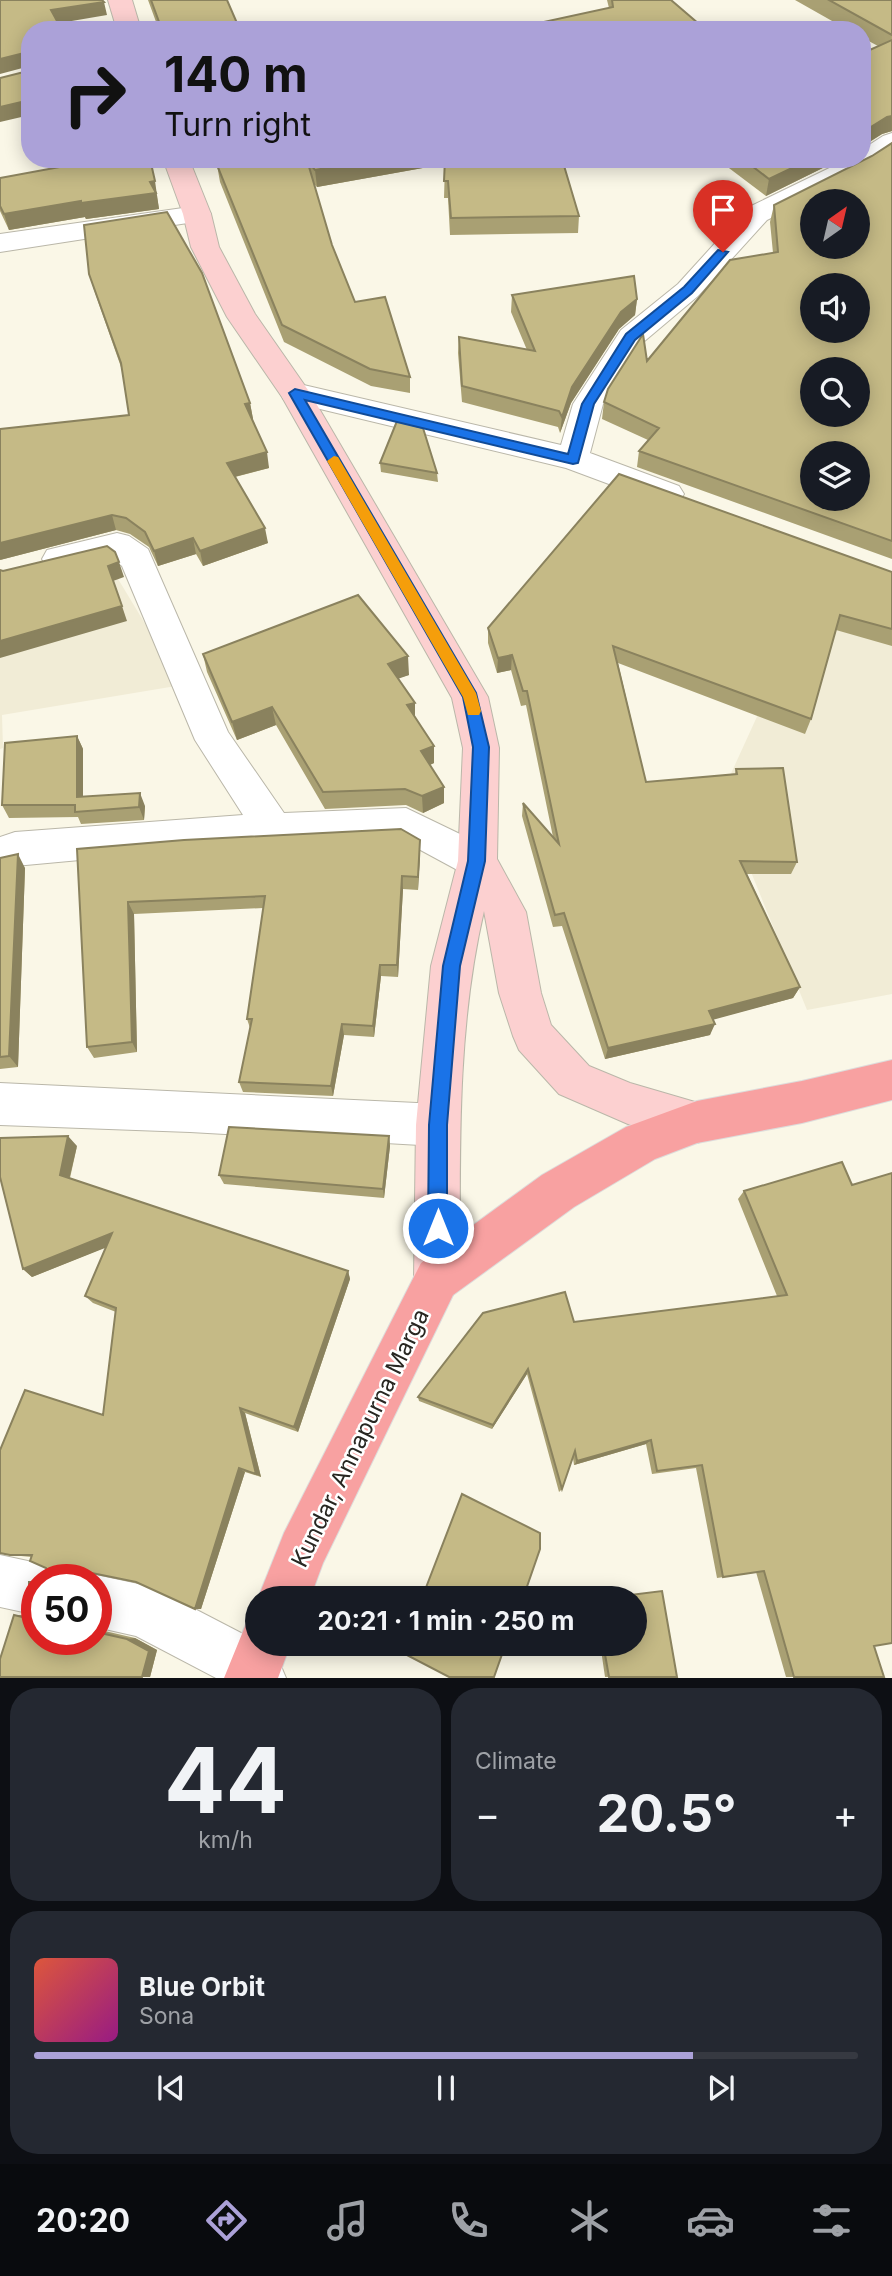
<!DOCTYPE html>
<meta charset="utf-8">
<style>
body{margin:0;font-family:Inter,sans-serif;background:#242831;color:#f1f3f6;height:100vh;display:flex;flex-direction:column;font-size:26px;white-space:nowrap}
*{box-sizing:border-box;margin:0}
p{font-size:23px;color:#9ea1a6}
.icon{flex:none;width:38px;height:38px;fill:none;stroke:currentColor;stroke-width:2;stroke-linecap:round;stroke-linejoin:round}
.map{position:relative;height:1678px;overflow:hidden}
.drawer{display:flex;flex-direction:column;gap:10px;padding:10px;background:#0d0f14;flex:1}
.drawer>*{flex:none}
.guide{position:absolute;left:21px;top:21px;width:850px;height:147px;border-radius:28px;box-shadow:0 4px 18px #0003;background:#aba1d8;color:#111;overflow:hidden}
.needle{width:46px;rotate:34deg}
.fabs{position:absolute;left:800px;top:189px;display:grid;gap:14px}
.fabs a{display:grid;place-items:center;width:70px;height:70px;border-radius:50%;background:#171b24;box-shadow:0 4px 18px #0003;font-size:35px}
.speed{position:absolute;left:21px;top:1564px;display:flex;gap:14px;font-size:35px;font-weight:700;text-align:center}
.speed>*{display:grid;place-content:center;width:91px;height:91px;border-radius:50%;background:#171b24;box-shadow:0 4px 18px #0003;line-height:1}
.speed .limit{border:10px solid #d22;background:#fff;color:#111}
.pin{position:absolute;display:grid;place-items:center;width:60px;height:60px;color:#fff;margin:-72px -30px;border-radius:50% 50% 50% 0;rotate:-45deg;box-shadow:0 0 7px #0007}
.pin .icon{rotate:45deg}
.me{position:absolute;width:77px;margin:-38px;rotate:0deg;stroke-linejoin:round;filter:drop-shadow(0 0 5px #0008)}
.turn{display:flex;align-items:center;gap:24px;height:147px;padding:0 28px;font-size:32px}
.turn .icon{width:91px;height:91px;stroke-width:2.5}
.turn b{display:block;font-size:49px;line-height:60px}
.big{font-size:52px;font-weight:700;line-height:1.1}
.drawer .tile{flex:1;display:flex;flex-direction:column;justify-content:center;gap:10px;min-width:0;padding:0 24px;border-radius:28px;background:#242831}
.drawer .dial{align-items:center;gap:0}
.dial b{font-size:91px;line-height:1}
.song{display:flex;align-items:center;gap:21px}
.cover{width:84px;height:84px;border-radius:10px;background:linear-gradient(135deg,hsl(10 70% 55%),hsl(310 70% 35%))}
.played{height:7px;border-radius:4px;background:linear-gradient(90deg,#aba1d8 80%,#363941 80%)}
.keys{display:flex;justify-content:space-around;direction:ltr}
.heat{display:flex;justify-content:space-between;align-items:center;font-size:38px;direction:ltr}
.drawer .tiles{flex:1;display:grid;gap:10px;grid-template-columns:1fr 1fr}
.tile:last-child{grid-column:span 2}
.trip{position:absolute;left:245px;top:1586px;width:402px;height:70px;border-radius:35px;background:#171b24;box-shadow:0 4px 18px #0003;font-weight:700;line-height:70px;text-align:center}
.menu{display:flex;height:112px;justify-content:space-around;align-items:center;background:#090b0e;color:#9ea1a6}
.menu .icon{width:49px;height:49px}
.menu .on{color:#aba1d8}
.menu b{font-size:32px;color:#f1f3f6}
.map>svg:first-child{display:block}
.built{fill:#f1ecd6}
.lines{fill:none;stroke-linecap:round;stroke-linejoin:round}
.minor-casing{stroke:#bab7a9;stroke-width:2}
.secondary-casing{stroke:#bab7a9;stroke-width:2}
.primary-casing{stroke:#dddcdb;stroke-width:2}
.minor{fill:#fff;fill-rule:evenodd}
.secondary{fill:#fcd0d0;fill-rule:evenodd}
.primary{fill:#f8a1a1;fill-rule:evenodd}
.wall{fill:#a9a073}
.shaded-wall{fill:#8a825e}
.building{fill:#c5ba86;stroke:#8a825e;stroke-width:2;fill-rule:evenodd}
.route{fill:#1a73e8;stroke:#114b97;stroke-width:2}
.slow{fill:#f59e0b}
.labels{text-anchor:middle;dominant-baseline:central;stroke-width:5;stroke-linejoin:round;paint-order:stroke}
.near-street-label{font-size:23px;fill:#282621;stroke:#fff}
</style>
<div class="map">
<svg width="892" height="1678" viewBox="0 0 892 1678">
<rect width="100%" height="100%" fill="#faf7e7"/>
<!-- built -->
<path class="built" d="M103 554 182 685 2 715 3 748 0 749V585Z
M812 578 892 606V994L807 1010 740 845 723 791 771 686Z"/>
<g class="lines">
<!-- minor casing -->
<g class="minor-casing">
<path id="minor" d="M892 133V153L866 171 767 220 698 296 641 344 603 404 590 453 679 486 684 494 679 502 668 506 566 468 295 403 284 400 280 393 284 386 295 383 561 445 573 404 621 330 678 284 747 208 848 159H863V149L883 136Z
M197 206 207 208 211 214 207 220 0 252V234Z
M117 533 129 536 148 549 228 732 284 813 406 808 491 849 496 861 491 873 477 878 463 873 402 840 188 850 15 866 0 871V837L15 832 243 815 195 740 122 566 112 558 59 571 47 568 42 559 47 550Z
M0 1083 438 1104 453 1110 460 1125 453 1140 438 1146 190 1132 0 1125Z
M0 1555 37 1563 55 1571 59 1580H37V1615L0 1607Z
M96 1575 143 1585 162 1592 274 1650 286 1678H216L136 1636 96 1627V1580H83Z"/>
</g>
<!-- secondary casing -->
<g class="secondary-casing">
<path id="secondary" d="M108 0H132L141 30H117Z
M163 159H189L211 214 219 247 255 314 310 393 488 697 499 748 497 859 526 912 541 993 551 1025 589 1066 630 1083 712 1107 719 1122 712 1137 697 1143 628 1124 559 1094 519 1050 513 1036 499 993 484 911C456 1031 460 1156 460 1279L453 1295 437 1302 421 1295 414 1279 416 1125 431 966 458 861 463 748 452 698 282 397 227 317 191 247 183 214Z"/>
</g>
<!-- primary casing -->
<g class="primary-casing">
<path id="primary" d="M892 1060V1100L802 1123 697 1143 655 1159 574 1207 453 1295 323 1563 310 1598H258L284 1533 421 1263 542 1175 626 1127 697 1101 802 1081Z
M257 1620V1643H291L278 1678H224L246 1624Z"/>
</g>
<!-- minor -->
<use href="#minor" class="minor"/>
<!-- secondary -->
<use href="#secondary" class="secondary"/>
<!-- primary -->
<use href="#primary" class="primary"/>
</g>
<!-- wall -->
<path class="wall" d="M148 0H227L240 30H159Z
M607 0H671L609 8Z
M795 0H892V131L882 134 863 146V148V53L878 46 863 38V30H848Z
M892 143V559L637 467 639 451 648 440 602 419 604 402 647 361 773 253 770 222 774 205 872 156Z
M242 159H562L579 216 578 233 450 235 448 198H444L445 164 317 187 314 184 332 245 355 302 410 377V393L371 386 284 342 220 182 217 165Z
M717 159H841L766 196Z
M0 178 158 197H157L159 209 86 219 85 217 9 230 0 211Z
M89 274 250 403 253 419H252L269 468 235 477 268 543 203 566 196 554 158 566 149 547 130 534 116 530 0 560 129 415 122 370 94 290Z
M512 295 637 299 635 315 619 329 571 403 560 433 558 427 462 402 458 353 459 337 527 350 511 312Z
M380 463 437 473 438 482 381 472Z
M892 572V646L836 630 811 719 805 734 618 663 646 782 735 774 736 769 797 862 791 874H747L800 987 793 998 713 1019 710 1035 605 1059 562 926 553 927 522 816 523 803 553 837 526 705 521 706 511 670 497 673 488 643V628Z
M203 654 409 675 398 678 415 718 434 746V763L430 765 444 787V803L423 813 406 805 325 809 276 725 237 740 207 672Z
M77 736 83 749V797L145 806 144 820 81 824 78 817 9 818 2 805Z
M77 849 420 853 418 890 403 889 398 977 381 976 374 1037 344 1035 333 1096 243 1092 239 1082 250 1028 247 1019 263 908 134 914 137 1052 94 1058 87 1047Z
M0 858 25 868 18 1067 0 1069Z
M389 1136 390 1146 384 1198 224 1184 219 1175Z
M77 1146 70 1178 348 1271 350 1279 298 1432 245 1413 261 1477 245 1472 201 1609H195L136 1582 95 1573 81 1579 82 1580H50L51 1578 46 1568 32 1557 10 1555 103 1415 116 1312 93 1303 85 1296 106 1247 32 1277 23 1269Z
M842 1162 874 1646 884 1677H786L756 1572 717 1578 696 1468 652 1474 646 1444 574 1465 573 1458 562 1489 559 1492 527 1374 492 1429 419 1401 418 1397 574 1322 777 1296 738 1199 744 1191Z
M29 1582H37V1640H96V1629L135 1638 157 1650 150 1677H0V1659L14 1615H29Z
M600 1643H635L677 1677H605Z"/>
<!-- shaded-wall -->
<path class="shaded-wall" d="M104 2 107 15 54 24 51 10Z
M28 52 30 66 0 74V59Z
M30 100V115L0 122V107Z
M892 116V131L882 134 863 146 866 130 887 117Z
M375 159H445V164L317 187 315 170Z
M811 159H841L766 196 769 179Z
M155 181 159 209 86 219 85 217 9 230 4 214Z
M637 299 635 315 619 329 571 403 560 433 562 417 572 387 621 312Z
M250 403 253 419 248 420 245 404Z
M267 452 269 468 230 478 227 463Z
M112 515 116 530 0 560V543Z
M265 528 268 543 203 566 200 551Z
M193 538 196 554 158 566 154 551Z
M119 562 124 577 113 581 108 566Z
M122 606 127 621 0 658V641Z
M512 655 511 670 497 673 498 658Z
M408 656 409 675 389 682 388 664Z
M415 703V720L407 705Z
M272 707 276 725 237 740 232 722Z
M77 736 83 749V810L77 797Z
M434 746V763L422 768 421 751Z
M444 787V803L423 813 422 796Z
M140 793 145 806 144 820 139 807Z
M420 840V853L418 890V877Z
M18 854 25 868 18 1067 9 1056Z
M402 876 403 889 398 977 397 965Z
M128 902 134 914 137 1052 132 1042Z
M380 965 381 976 374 1037 373 1026Z
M800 987 793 998 705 1022 709 1011Z
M342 1024 344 1035 333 1096 331 1086Z
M715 1024 710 1035 605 1059 608 1048Z
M68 1136 77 1146 68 1184 60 1175Z
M389 1136 390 1146 384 1198 383 1189Z
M112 1233 120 1242 32 1277 23 1269Z
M348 1271 350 1279 298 1432 294 1427Z
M528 1369 527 1374 492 1429 493 1425Z
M240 1408 245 1413 261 1477 256 1474Z
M651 1440 646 1444 574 1465 577 1461Z
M239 1468 245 1472 201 1609H195Z
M87 1572H97L81 1579 82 1580H73L71 1578Z
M135 1638 157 1650 150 1677H142L127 1639Z"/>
<!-- building -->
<path class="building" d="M0 0H102L104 2 51 10 62 30H30V100L0 107V78L28 71V52L0 59Z
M151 0H227L240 30H162Z
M612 0H671L706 30H507L613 7Z
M829 0H892V35Z
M892 40V116L887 117 866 130 865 139H863V53Z
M892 143V541L639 451 659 428 604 402 608 389 643 334 647 361 730 260 778 252 774 205 872 156ZM812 201H858V247H812ZM812 285H858V331H812ZM812 369H858V415H812ZM812 453H858V499H812Z
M103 159H150L155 181 150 182 156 193 81 203V201L4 214 0 206V178Z
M242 159H375L315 170 307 160 332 245 355 302 385 297 410 377 370 369 282 325 217 165Z
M445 159H562L579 216 451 218 448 181H444Z
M743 159H811L769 179Z
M167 212 202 273 250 403 245 404 267 452 227 463 265 528 200 551 193 538 154 551 145 532 126 518 112 515 0 543V429L129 415 121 363 89 274 84 225Z
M634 276 637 299 621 312 572 387 562 417 559 411 462 386 459 337 535 351 512 295Z
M397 421 423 428 437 473 380 463Z
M619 474 892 572V629L840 615 811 719 613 646 646 782 737 774 736 769 783 768 797 862 740 861 800 987 709 1011 715 1024 608 1048 564 913 555 915 523 803 559 844 527 691H523L512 655 498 658 488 628Z
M107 546 115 552 119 562 108 566 122 606 0 641V570L3 571Z
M358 595 408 656 388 664 415 703 407 705 434 746 421 751 444 787 422 796 405 789 323 792 272 707 232 722 203 654Z
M77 736V797L140 793 139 807 75 812V805H2L5 743Z
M401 829 420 840 418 877 402 876 397 965H380L373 1026 342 1024 331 1086 239 1082 252 1019H247L265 896 128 902 132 1042 87 1047 77 849 184 840Z
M18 854 9 1056 0 1057V858Z
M229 1127 389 1136 383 1189 219 1175Z
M68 1136 60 1175 348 1271 294 1427 240 1408 256 1474 239 1468 195 1609 136 1582 87 1572 71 1578 73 1580H50L51 1578 46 1568 30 1561 32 1555H10L0 1553V1450L25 1390 103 1415 116 1308 85 1296 112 1233 23 1269 0 1177V1138Z
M842 1162 852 1185 892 1173V1643L874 1646 884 1677H794L764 1571 723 1577 702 1465 657 1471 651 1440 577 1461 575 1451 562 1489 528 1369 493 1425 418 1397 483 1313 565 1292 574 1322 787 1295 744 1191Z
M462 1494 540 1533V1549L523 1598H422Z
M29 1582H37V1640H96V1632L127 1639 149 1651 142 1677H0V1659L14 1615 26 1618 29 1615Z
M662 1591 677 1677H609L603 1643H635V1598H606Z
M404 1643H506L494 1677H449L401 1652Z"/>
<!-- route -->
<path class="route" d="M718 250 728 252 692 293 635 340 594 404 578 463 573 464 305 400 476 693 489 747 485 861 460 966 447 1125V1228L444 1234 438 1237 431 1234 428 1228 429 1125 443 966 468 861 473 747 463 697 289 393 295 389 568 454 582 404 626 334 684 287Z"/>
<!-- slow -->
<path class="slow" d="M334 456 338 457 476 693 481 711 479 715H468L463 697 327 461Z"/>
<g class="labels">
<!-- near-street labels -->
<g class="near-street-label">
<text transform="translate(360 1438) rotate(-64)">Kundar, Annapurna Marga</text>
</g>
</g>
</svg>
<div class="fabs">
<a><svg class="needle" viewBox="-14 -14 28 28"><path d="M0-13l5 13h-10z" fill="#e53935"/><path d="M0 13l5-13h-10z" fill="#9ea1a6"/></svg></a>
<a><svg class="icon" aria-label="sound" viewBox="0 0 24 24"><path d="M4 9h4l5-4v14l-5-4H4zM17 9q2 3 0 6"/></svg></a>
<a><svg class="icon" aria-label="search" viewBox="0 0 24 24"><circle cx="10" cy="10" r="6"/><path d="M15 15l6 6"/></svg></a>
<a><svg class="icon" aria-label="layers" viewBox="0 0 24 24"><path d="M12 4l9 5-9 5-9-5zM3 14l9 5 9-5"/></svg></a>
</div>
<div class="speed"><div class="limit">50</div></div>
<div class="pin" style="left:723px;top:252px;background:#d93025"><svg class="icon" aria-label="arrive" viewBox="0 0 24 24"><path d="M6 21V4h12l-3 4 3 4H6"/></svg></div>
<svg class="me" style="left:438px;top:1228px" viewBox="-20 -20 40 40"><circle r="17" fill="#1a73e8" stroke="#fff" stroke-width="3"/><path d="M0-11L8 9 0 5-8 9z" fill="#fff"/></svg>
<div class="trip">20:21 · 1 min · 250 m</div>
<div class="guide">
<div class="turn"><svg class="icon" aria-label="right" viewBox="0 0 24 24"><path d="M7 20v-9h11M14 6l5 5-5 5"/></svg><div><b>140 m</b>Turn right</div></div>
</div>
</div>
<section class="drawer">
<div class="tiles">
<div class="tile dial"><b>44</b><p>km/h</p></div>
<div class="tile"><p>Climate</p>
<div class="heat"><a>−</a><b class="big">20.5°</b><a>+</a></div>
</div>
<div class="tile">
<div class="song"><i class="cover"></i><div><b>Blue Orbit</b><p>Sona</p></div></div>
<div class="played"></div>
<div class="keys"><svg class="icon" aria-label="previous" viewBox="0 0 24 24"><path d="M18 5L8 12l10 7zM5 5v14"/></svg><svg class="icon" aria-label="pause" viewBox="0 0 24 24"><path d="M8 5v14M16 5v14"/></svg><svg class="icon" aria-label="next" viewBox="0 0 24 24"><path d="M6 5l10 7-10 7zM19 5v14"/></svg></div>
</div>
</div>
</section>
<nav class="menu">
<b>20:20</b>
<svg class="icon on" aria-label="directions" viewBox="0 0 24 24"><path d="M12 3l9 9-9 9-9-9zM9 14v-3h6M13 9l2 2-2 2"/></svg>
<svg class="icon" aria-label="music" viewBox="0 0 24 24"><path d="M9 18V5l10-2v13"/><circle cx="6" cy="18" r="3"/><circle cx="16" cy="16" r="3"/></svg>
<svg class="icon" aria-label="phone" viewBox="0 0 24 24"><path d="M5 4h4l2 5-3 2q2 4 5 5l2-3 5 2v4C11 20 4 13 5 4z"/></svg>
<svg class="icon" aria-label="climate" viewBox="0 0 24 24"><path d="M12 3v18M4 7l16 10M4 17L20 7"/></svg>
<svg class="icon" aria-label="car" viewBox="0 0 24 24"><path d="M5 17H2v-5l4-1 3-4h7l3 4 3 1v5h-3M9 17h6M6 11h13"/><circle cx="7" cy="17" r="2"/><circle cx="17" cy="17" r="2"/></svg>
<svg class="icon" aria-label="filters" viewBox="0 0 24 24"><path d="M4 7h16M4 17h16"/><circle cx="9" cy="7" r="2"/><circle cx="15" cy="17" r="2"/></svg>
</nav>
